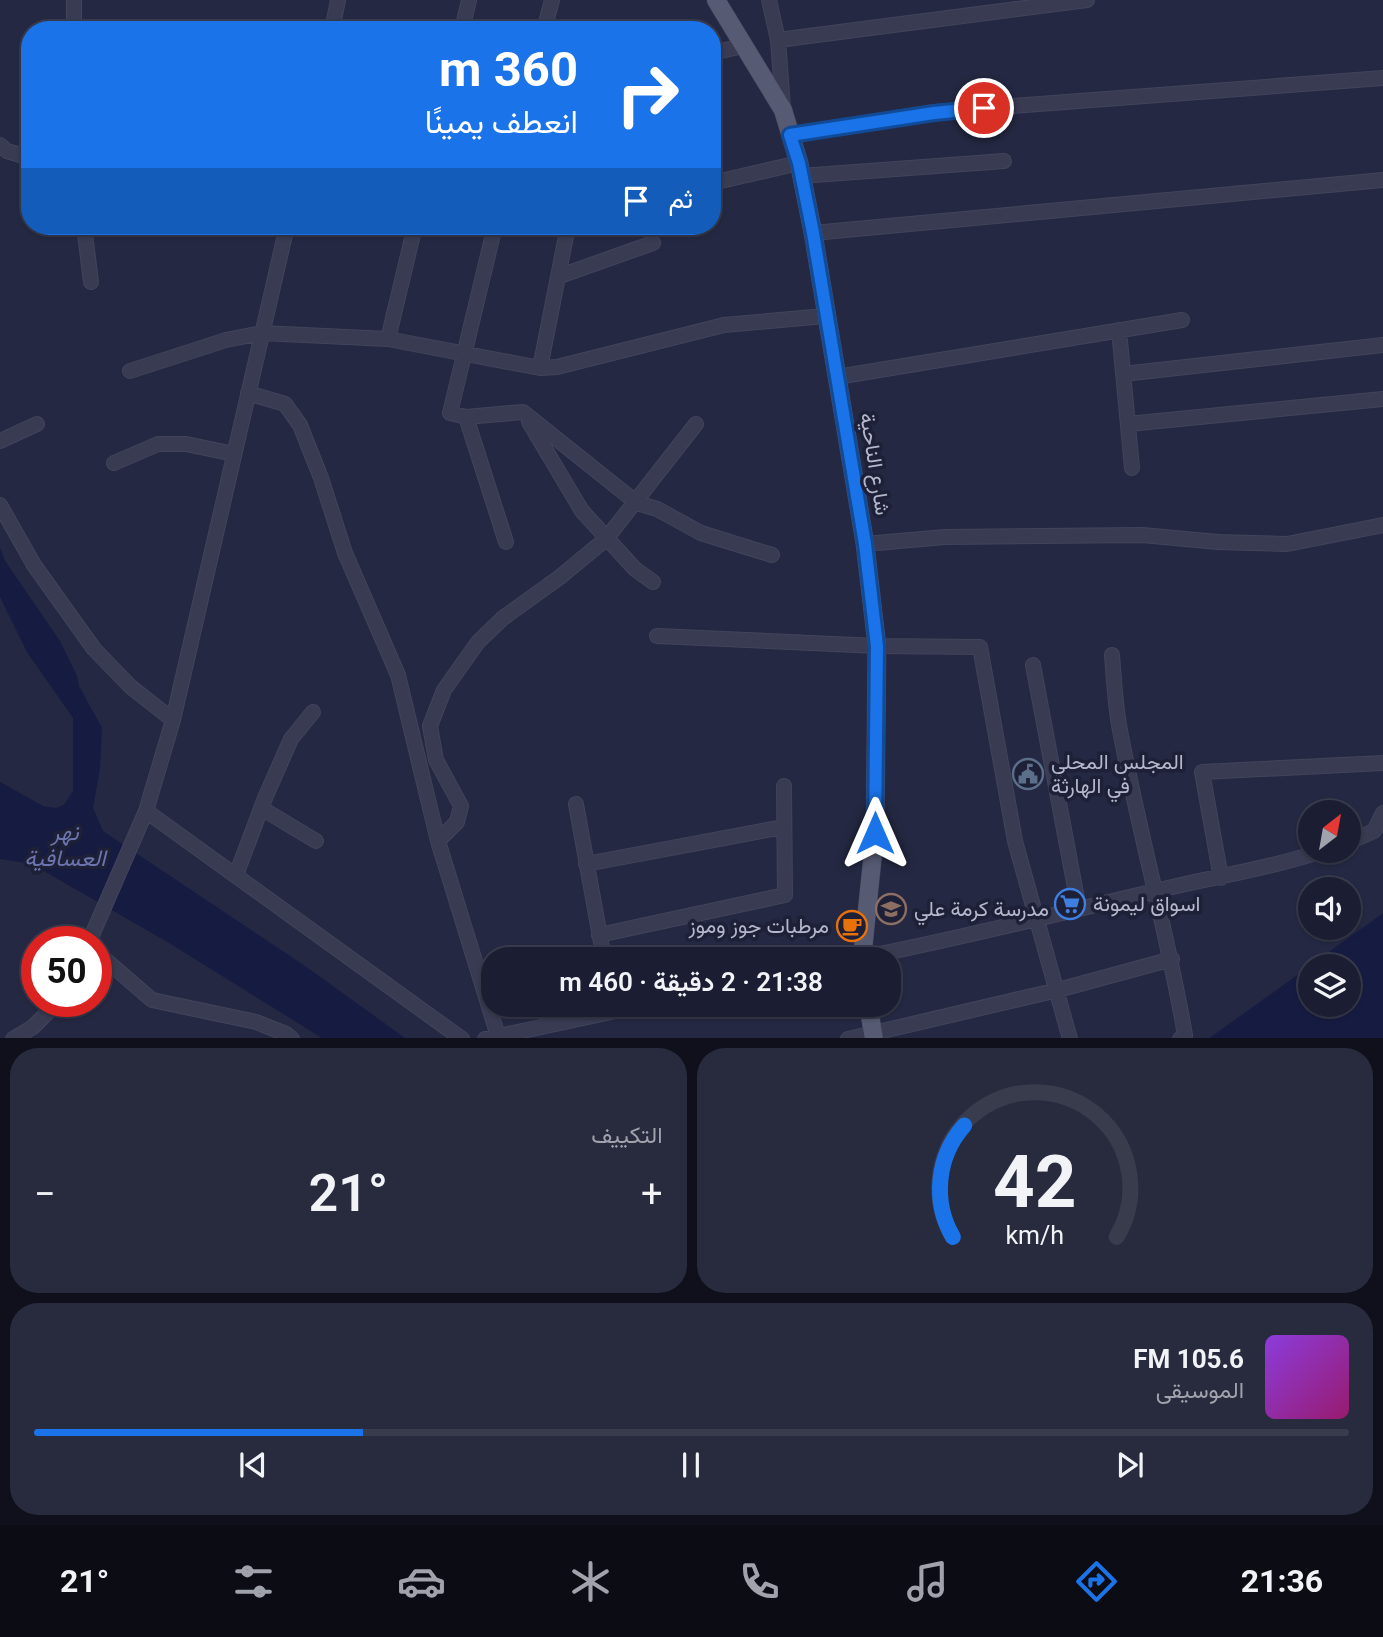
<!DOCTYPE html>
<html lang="ar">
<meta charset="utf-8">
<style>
body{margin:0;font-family:Roboto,Vazirmatn,sans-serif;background:#282b3e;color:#f1f3f6;direction:rtl;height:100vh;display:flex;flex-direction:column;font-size:26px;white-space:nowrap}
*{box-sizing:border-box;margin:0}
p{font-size:23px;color:#a0a2ac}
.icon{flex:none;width:38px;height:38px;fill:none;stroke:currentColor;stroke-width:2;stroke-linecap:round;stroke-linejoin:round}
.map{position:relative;height:1038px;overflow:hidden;direction:ltr}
.panel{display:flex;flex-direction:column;gap:10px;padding:10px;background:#0f101c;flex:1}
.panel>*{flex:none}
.guide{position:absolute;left:21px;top:21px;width:700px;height:214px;border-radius:28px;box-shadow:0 2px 5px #0004,0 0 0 2px #393c4d;direction:rtl;background:#1a73e8;color:#fff;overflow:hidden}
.needle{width:46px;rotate:31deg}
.tools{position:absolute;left:1298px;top:800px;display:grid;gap:14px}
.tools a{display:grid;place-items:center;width:63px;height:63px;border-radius:50%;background:#1b1e32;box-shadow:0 2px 5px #0004,0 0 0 2px #393c4d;font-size:35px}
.speed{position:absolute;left:21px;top:926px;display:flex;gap:14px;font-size:35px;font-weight:700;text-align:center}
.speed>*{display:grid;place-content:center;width:91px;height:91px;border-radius:50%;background:#1b1e32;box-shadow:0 2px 5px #0004,0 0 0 2px #393c4d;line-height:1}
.speed .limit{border:10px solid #d22;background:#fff;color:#111}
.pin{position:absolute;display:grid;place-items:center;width:60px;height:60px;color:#fff;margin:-30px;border:4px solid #fff;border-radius:50%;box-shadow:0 2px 7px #0007}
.me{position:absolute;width:77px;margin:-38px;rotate:0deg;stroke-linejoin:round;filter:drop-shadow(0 0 5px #0008)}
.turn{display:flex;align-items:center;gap:24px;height:147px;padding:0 28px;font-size:32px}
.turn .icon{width:91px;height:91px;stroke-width:2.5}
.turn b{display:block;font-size:49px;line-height:60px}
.then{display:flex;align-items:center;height:66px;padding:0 28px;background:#0003;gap:14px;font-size:26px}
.big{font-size:52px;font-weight:600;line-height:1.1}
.panel .widget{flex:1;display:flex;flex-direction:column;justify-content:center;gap:10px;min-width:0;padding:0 24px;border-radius:28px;background:#282b3e}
.panel .dial{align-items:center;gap:0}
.dial svg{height:182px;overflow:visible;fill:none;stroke:#393c4d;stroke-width:7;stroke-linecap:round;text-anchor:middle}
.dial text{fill:#f1f3f6;stroke:none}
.song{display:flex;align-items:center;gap:21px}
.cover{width:84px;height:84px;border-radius:10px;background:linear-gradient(135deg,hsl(270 70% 55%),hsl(320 70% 35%))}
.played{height:7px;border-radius:4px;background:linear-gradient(90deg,#1a73e8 25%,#393c4d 25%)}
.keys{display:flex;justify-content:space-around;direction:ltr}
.heat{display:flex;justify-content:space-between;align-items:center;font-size:38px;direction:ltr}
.panel .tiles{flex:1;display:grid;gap:10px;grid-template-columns:1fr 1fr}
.widget:last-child{grid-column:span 2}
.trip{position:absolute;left:481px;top:947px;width:420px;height:70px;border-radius:28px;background:#1b1e32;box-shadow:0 2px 5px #0004,0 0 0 2px #393c4d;font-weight:600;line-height:70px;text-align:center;direction:rtl}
.dock{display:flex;height:112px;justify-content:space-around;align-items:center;background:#0b0c14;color:#a0a2ac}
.dock .icon{width:49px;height:49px}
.dock .active{color:#1a73e8}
.dock b{font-size:32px;color:#f1f3f6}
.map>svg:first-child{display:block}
.water{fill:#161b41}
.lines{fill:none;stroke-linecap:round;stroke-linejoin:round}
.stream{stroke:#161b41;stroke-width:4.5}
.minor-casing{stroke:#42445b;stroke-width:16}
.major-casing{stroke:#42445b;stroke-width:19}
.minor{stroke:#383b52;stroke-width:14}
.major{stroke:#565a72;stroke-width:18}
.route-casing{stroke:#114b97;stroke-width:18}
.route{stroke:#1a73e8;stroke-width:12}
.labels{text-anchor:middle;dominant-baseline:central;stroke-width:7;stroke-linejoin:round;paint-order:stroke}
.street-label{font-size:21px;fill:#b5b7cc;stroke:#1d2037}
.poi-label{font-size:21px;fill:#b5b7cc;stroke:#1d2037;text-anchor:start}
.water-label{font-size:23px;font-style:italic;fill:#6c75ad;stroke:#1d2037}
</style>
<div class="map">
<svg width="1383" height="1039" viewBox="0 0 1383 1039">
<rect width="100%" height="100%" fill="#242842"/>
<!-- water -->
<path class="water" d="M0 548 5 561 60 641 77 676 79 686 102 728 100 768 93 808 103 831 305 966 405 1038H322L169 943 37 867 27 863 0 859V782L43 806 56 808 64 805 73 791V718L27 652 0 597Z
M1383 916V1038H1212L1311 968V1004H1349V966H1313Z"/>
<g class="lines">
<!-- stream -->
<path class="stream" d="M1313 966 1383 916
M1212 1039 1311 968"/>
<!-- minor casing -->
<g class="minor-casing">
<path id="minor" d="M769 0 778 40 783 108
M74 30V0
M332 30 338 0
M462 30 469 0
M544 30 552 0
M778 40 1087 0
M712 53 743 46
M791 135 934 112 1383 78
M0 145 7 151 30 158
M801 176 1004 161
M712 183 799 163
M84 226 91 282
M495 226 450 413 466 417 523 412 637 503 657 509 701 533 772 555
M813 233 1383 180
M560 276 653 243
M1119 330 1132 468
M388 339 415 226
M540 368 568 226
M130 371 226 340 262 333 388 339 540 368 557 367 724 325 825 316
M1123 374 1383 345
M837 377 1182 320
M248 393 285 404 300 425 321 478 345 553 398 675 438 841 498 1036
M466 417 506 542
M529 422 582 511 635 569 653 582
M1128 424 1383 399
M0 441 37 424
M114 463 158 444H186L234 454
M0 505 34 565 94 649 131 687 173 720
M865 544 945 537 1142 535 1218 542 1287 544 1383 525
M657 636 877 646 980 647 1015 841 1070 1039
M1112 655C1114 678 1115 702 1119 725 1138 829 1167 930 1185 1035L1180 1039
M1033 665 1079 909
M576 804 604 959
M261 808 316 841
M146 811 462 1039
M438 841 457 822 461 806 436 760 430 726 444 690 478 642 503 618 560 577 606 539 696 424
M1349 842 1374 831 1383 813
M586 864 783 827
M236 875 265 798 291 739 313 712
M1221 878 1202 772 1383 763
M599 935 785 895 784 786
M89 942 146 811 173 720 287 226
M96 955 108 962 152 1000 256 1022 286 1034 292 1039
M855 959C964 938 1072 910 1181 885 1229 874 1278 866 1325 850
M13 1039 33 1027 59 1001
M485 1039 648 1004
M848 1039 1058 990 1172 959"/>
</g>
<!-- major casing -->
<g class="major-casing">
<path id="major" d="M716 0 783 110 799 163 813 233 865 544 877 646 875 833 862 959
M868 1004 874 1039"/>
</g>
<!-- minor -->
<use href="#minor" class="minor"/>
<!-- major -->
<use href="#major" class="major"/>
</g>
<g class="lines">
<!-- route casing -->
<g class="route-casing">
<path id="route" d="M875 833 877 646 865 544 813 233 799 163 790 135 934 113 984 108"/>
</g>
<!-- route -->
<use href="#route" class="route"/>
</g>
<!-- icons -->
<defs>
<g id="civic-ring" transform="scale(1.575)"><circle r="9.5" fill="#1d2037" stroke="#5c6f8a" stroke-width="1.5"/><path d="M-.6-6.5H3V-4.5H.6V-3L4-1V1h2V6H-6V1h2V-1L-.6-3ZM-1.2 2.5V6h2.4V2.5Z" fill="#5c6f8a"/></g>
<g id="supermarket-ring" transform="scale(1.575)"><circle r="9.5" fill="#1d2037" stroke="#3f7fe0" stroke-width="1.5"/><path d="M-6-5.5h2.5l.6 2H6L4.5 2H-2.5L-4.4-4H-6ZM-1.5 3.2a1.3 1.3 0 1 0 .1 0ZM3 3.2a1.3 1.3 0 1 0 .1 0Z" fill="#3f7fe0"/></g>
<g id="school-ring" transform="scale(1.575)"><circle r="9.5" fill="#1d2037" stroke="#8d6e63" stroke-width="1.5"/><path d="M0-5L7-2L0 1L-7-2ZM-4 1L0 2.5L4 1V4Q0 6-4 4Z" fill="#8d6e63"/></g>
<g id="cafe-ring" transform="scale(1.575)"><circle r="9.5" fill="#1d2037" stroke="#e8710a" stroke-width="1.5"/><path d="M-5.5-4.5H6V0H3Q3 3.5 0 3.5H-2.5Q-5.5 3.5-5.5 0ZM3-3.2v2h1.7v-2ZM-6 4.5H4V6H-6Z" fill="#e8710a"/></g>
</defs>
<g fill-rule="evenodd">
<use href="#civic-ring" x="1028" y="774"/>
<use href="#supermarket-ring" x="1070" y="904"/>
<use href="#school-ring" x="891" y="909"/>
<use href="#cafe-ring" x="852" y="926"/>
</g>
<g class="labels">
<!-- street labels -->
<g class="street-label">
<text transform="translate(875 464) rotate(81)">شارع الناحية</text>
</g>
<!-- poi labels -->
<g class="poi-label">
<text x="1051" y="762">المجلس المحلي<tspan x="1051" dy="24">في الهارثة</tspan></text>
<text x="1093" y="904">اسواق ليمونة</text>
<text x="914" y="909">مدرسة كرمة علي</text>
<text x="829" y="926" text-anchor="end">مرطبات جوز وموز</text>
</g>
<!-- water labels -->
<g class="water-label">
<text x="65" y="832">نهر<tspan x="65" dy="26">العسافية</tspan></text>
</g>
</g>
</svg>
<div class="tools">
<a><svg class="needle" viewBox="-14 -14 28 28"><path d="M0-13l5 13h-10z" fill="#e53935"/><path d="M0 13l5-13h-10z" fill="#a0a2ac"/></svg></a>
<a><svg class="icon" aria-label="sound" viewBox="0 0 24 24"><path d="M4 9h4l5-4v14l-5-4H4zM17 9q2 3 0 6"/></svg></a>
<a><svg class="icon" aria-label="layers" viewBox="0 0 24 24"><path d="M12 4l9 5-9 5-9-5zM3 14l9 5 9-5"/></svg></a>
</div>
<div class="speed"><div class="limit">50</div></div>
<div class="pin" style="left:984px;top:108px;background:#d93025"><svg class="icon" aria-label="arrive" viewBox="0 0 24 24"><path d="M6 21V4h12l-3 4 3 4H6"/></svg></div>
<svg class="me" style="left:875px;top:833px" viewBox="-20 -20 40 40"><path d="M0-17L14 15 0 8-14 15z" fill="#1a73e8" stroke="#fff" stroke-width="4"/></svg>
<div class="trip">21:38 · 2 دقيقة · 460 m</div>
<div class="guide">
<div class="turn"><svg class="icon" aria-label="right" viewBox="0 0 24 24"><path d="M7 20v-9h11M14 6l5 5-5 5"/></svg><div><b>360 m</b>انعطف يمينًا</div></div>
<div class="then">ثم<svg class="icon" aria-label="arrive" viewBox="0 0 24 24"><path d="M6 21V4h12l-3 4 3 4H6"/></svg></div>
</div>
</div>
<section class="panel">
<div class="tiles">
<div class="widget dial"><svg viewBox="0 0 100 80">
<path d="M14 69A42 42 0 1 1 86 69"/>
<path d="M14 69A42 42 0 0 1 19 20" stroke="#1a73e8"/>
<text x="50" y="56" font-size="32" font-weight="700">42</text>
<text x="50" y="72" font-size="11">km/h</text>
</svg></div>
<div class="widget"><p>التكييف</p>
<div class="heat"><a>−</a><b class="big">21°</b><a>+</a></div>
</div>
<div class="widget">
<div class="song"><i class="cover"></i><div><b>105.6 FM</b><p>الموسيقى</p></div></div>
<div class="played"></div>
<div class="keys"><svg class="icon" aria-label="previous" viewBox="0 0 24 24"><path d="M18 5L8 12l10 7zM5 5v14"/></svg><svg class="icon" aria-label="pause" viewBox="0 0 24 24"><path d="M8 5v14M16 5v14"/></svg><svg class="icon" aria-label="next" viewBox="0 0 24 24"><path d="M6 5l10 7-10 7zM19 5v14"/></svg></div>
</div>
</div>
</section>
<nav class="dock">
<b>21:36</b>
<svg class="icon active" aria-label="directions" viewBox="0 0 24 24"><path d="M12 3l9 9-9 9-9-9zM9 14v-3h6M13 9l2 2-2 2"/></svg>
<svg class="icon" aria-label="music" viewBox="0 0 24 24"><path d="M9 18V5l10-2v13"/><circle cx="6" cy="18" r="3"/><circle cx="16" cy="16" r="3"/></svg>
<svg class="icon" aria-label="phone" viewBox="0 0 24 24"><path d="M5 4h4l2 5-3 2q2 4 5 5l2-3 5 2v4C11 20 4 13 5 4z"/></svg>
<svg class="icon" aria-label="climate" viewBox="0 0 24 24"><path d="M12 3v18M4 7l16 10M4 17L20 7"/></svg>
<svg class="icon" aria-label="car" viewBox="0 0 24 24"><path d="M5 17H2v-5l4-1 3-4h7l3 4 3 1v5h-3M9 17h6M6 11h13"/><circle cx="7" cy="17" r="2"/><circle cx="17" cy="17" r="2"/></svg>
<svg class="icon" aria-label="filters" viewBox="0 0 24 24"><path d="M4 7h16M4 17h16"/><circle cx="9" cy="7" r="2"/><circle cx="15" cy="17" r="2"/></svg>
<b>21°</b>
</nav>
